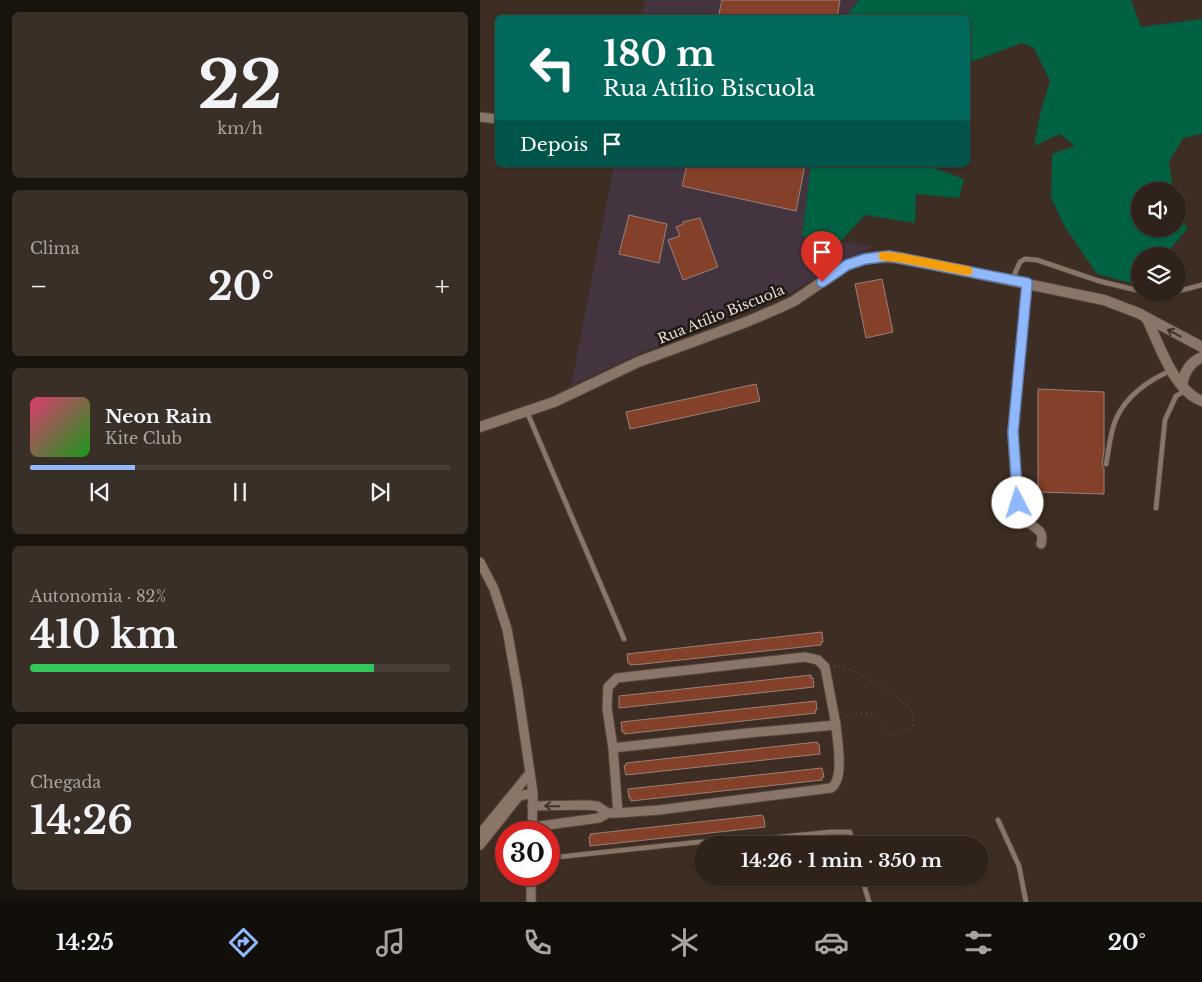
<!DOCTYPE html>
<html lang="pt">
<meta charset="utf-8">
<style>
body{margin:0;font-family:"Libre Baskerville",serif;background:#3a2f27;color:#f1f3f6;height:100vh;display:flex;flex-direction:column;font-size:19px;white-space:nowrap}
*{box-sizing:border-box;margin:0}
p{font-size:16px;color:#a7a4a2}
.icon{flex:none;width:28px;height:28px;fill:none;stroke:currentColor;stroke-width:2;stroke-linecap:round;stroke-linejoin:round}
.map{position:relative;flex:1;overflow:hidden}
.side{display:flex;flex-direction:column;gap:12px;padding:12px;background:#19130e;width:480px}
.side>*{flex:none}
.banner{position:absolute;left:15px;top:15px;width:475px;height:152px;border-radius:8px;box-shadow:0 1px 4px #0004,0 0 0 1px #493f39;background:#00695c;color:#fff;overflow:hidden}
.controls{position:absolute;left:651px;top:182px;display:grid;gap:10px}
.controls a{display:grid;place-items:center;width:55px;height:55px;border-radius:50%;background:#2e221a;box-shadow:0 1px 4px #0004,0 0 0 1px #493f39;font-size:25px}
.speed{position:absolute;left:15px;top:821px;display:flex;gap:10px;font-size:25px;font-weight:700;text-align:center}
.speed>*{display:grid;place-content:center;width:65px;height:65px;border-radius:50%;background:#2e221a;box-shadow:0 1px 4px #0004,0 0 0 1px #493f39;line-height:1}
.speed .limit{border:8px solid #d22;background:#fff;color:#111}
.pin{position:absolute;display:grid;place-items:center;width:42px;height:42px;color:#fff;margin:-51px -21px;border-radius:50% 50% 50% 0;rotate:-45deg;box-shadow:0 0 5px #0007}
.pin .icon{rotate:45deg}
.me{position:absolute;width:55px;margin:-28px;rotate:355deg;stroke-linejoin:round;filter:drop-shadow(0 0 4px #0008)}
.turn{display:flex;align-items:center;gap:18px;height:105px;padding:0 25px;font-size:22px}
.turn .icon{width:65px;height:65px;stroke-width:2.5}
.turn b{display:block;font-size:35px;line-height:42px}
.then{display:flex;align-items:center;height:48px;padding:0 25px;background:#0003;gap:10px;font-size:19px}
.big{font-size:38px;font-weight:700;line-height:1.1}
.side .card{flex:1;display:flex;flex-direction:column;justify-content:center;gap:8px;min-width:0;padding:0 18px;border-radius:8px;background:#3a2f27}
.side .dial{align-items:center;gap:0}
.dial b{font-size:65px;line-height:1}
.song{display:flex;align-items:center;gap:15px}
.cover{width:60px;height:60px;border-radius:8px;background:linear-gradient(135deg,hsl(340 70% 55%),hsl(120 70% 35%))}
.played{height:5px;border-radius:2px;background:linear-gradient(90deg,#90b8fd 25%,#493f39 25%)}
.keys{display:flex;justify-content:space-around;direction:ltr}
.heat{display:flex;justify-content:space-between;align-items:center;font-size:28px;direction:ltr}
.charge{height:8px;border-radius:4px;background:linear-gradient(90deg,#34c759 82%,#493f39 0)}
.trip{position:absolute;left:214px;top:836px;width:295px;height:50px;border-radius:25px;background:#2e221a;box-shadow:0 1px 4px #0004,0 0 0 1px #493f39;font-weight:700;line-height:50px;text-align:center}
.dock{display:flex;height:80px;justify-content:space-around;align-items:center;background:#120e0a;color:#a7a4a2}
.dock .icon{width:35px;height:35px}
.dock .active{color:#90b8fd}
.dock b{font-size:22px;color:#f1f3f6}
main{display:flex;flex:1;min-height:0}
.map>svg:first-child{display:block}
.industrial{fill:#433440}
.green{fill:#006242}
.building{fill:#854029;stroke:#998179}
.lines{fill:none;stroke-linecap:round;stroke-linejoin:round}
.service-casing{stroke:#584940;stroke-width:6}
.minor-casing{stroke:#584940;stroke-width:11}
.tertiary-casing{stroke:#584940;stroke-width:12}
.path{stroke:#736359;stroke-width:1;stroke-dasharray:1 4;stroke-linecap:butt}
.service{stroke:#897669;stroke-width:4.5}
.minor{stroke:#897669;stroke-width:9}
.tertiary{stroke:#897669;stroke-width:10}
.oneway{stroke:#3f342d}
.route-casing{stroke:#5e78a4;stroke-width:12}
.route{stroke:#90b8fd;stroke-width:9}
.slow{stroke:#f59e0b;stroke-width:9}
.labels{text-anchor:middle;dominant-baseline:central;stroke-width:5;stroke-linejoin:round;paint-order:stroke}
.street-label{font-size:14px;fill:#e9ddd6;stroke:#1f1813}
</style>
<main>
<section class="side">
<div class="card dial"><b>22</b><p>km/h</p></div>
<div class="card"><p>Clima</p>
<div class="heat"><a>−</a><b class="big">20°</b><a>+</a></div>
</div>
<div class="card">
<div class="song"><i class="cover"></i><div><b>Neon Rain</b><p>Kite Club</p></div></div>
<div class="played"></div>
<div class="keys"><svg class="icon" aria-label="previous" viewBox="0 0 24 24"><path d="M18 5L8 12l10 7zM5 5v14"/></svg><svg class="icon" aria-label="pause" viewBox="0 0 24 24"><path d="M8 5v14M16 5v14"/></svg><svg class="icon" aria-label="next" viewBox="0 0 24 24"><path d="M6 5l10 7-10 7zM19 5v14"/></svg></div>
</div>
<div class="card"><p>Autonomia · 82%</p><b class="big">410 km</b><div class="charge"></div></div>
<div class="card"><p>Chegada</p><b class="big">14:26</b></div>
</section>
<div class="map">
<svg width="722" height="902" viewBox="0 0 722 902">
<rect width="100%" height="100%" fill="#3e2d22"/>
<!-- industrial -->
<path class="industrial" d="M165 0H379L366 17 162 18Z
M134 165H331L322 236 394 246 297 300 165 351 91 386Z"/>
<!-- green -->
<path class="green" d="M379 0H651L661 27 722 19V134L703 138 689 162 693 191H660V229H698V206L707 229 684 256H660L659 285 617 274 585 227 571 198 572 154 595 146 580 134 554 146 560 114 570 81 554 48 542 43 488 63V18L366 17Z
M331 165H452V167L484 179 479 198 436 194 435 223 385 215 361 241 322 236Z"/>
<!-- building -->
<path class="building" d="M242 0H360L357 18H238Z
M207 165H325L316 211 202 186Z
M149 215 187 224 179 263 139 254Z
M220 218 238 267 203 280 188 240 200 236 196 227 203 224V222Z
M402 279 413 332 386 338 375 284Z
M276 384 280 401 150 429 146 412Z
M558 389 624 392V452L622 464 624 468V494L558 492Z
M342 632 343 642H341V645L163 664 150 665V663H148L147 654Z
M331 675V678H333L334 687 139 708V696Z
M336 701 337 710H335L336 713 144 734V731L142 732 141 722Z
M337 742 338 744H339L340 754 146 775 144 766 146 765V763Z
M342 768 344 777H342V780L151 801V798H149L148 789Z
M282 815 284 818 285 827 110 846 109 837 111 836 110 834Z"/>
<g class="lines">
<!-- service casing -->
<g class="service-casing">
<path id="service" d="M532 280 540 262 545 259 557 260 619 281 660 291
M698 291 722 285
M47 412 144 639
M626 464C629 450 630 432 636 419 646 396 669 380 690 371
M676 508 685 420 696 396 706 390
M518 820 539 866 546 902
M69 858 219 842 259 841 351 832H370L373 845
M382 878 389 902"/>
</g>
<!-- minor casing -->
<g class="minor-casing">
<path id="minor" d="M0 117 18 119
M547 283 533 432C533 451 535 469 537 488 537 495 537 504 539 511 544 528 567 525 561 544
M0 562 14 589 27 629 38 691 53 793 52 832
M133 748 127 708 128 687 137 678 325 657 338 660 345 667 356 725
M52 806 107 805 117 806 128 813H138L179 810 351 788C365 779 357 741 356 725L268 733 133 748 138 813
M52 827 119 818 128 813
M0 834 49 774
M0 845 39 796 53 793
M51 902V875"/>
</g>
<!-- tertiary casing -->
<g class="tertiary-casing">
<path id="tertiary" d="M667 319C679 344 694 391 722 401
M702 385C704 372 710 362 722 357
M0 427 74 402 158 362 266 322 299 308 314 301 367 265 385 259 398 257 422 258 624 300 658 313 722 347"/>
</g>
<!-- path -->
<path class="path" d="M354 666C359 667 365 668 370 670 382 674 424 699 431 710 434 716 434 723 431 729L412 735C403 730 405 728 400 719 393 709 374 715 364 716"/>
<!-- service -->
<use href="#service" class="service"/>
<!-- minor -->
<use href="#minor" class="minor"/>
<!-- tertiary -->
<use href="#tertiary" class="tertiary"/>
</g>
<!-- one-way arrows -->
<defs><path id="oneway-shaft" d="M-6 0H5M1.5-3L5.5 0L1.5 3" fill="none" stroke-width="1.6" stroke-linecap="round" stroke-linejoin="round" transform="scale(1.25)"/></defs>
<g class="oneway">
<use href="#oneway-shaft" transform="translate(694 333) rotate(-151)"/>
<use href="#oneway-shaft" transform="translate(72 806) rotate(-179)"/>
</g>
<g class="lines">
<!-- route casing -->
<g class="route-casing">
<path id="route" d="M342 282 367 265 385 259 409 256 547 283 533 432 538 503"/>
</g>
<!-- route -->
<use href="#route" class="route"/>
<!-- slow -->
<path class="slow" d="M403 256 422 258 488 271"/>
</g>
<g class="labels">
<!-- street labels -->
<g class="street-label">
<text transform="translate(241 314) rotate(-22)">Rua Atílio Biscuola</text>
</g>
</g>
</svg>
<div class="controls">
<a><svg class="icon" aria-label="sound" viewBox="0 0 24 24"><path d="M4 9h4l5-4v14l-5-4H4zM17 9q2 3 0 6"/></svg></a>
<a><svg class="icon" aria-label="layers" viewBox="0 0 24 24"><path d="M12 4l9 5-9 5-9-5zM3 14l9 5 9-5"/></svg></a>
</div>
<div class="speed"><div class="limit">30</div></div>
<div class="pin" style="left:342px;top:282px;background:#d93025"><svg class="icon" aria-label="arrive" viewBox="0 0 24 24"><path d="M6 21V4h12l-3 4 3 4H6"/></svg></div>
<svg class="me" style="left:538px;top:503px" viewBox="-20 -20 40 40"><circle r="19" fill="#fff"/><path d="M0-13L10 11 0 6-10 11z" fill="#90b8fd"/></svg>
<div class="trip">14:26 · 1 min · 350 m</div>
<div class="banner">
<div class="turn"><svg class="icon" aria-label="left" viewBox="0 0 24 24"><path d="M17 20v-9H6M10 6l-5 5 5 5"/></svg><div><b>180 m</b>Rua Atílio Biscuola</div></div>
<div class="then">Depois<svg class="icon" aria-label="arrive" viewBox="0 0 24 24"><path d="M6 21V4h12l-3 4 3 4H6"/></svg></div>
</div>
</div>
</main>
<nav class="dock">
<b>14:25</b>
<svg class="icon active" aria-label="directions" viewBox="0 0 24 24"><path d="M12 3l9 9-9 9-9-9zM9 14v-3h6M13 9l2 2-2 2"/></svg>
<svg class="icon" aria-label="music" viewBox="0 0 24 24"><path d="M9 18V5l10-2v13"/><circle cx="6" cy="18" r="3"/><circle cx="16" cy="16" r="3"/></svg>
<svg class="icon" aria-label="phone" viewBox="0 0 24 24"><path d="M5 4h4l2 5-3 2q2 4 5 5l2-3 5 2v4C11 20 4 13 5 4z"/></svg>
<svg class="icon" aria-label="climate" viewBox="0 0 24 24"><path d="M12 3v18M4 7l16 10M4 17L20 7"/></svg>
<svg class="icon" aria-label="car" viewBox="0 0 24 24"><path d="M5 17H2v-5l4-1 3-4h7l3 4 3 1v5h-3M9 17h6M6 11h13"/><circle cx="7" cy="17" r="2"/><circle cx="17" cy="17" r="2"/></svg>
<svg class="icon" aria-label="filters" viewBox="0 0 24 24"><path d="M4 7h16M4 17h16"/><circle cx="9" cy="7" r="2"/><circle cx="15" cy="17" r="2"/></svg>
<b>20°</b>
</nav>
